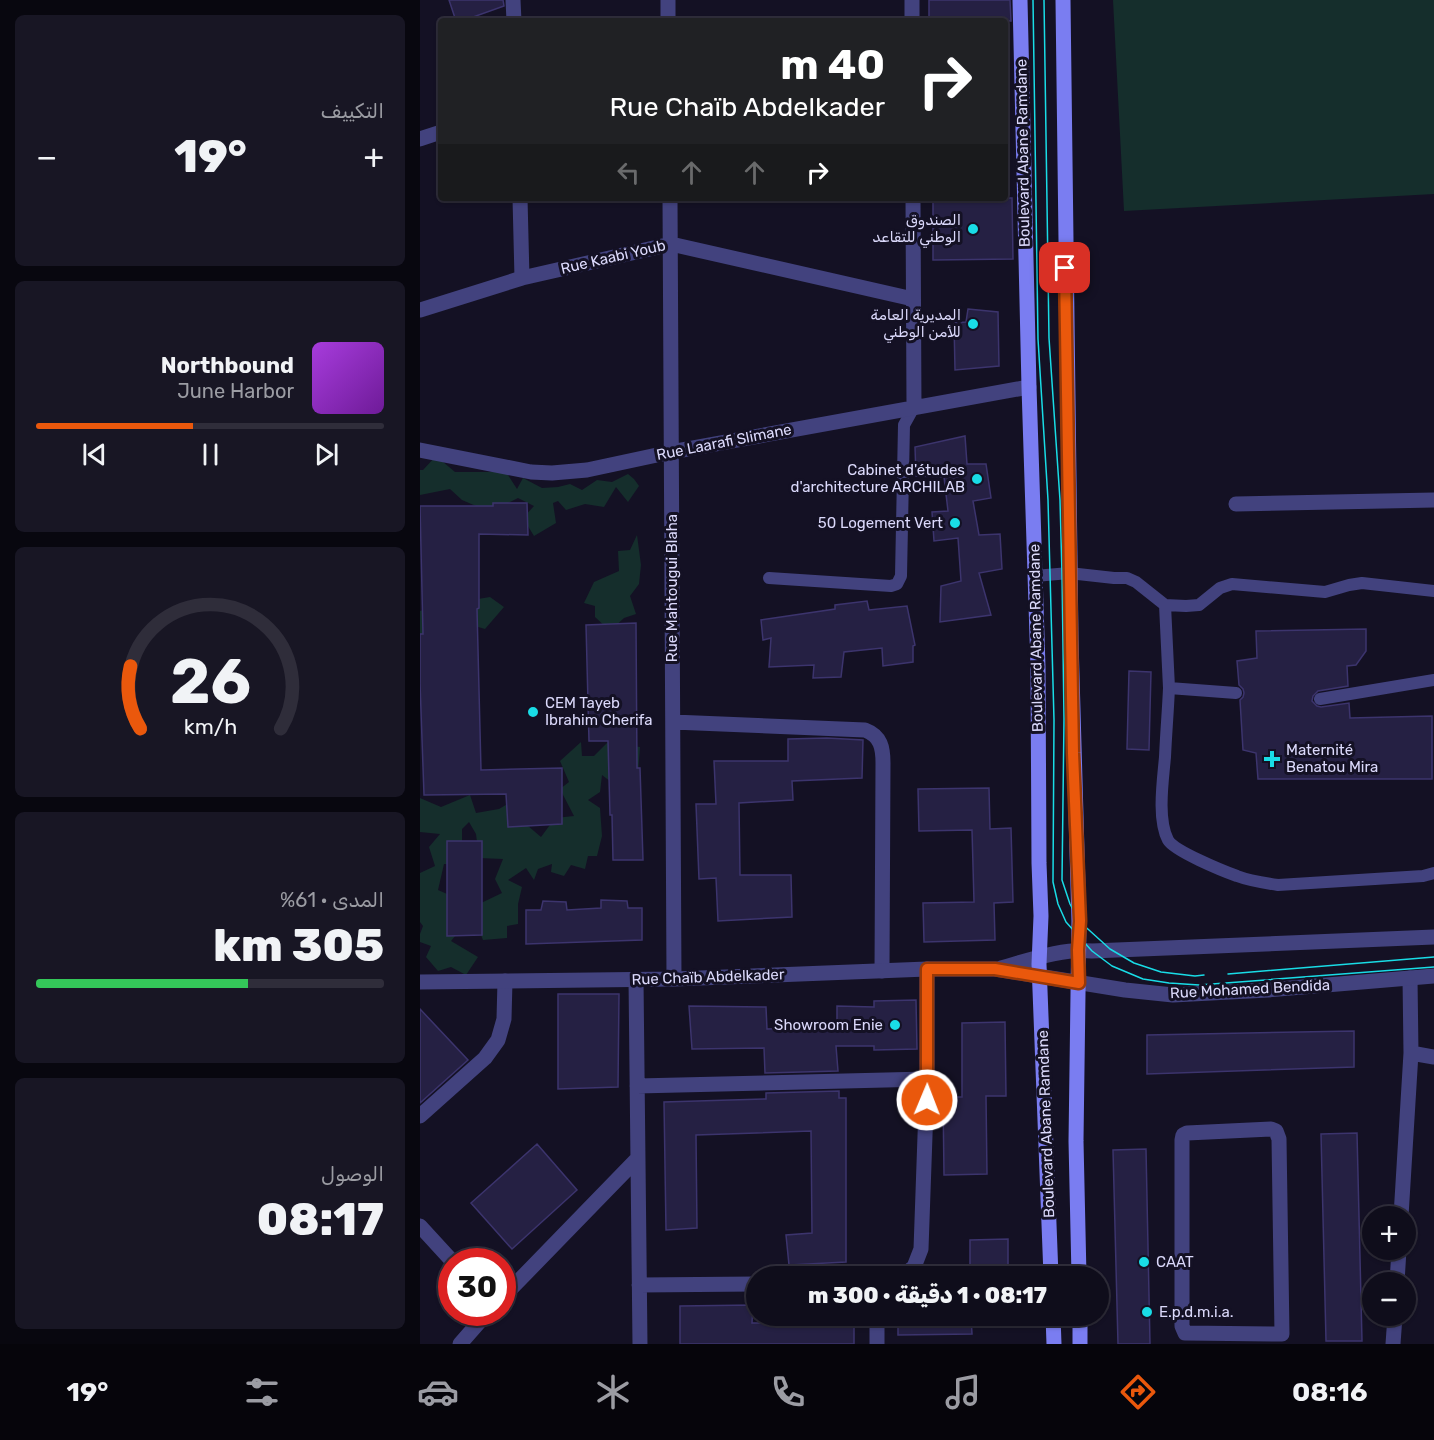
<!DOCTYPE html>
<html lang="ar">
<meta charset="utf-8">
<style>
body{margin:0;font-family:Rubik,Cairo,sans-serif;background:#181624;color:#f1f3f6;direction:rtl;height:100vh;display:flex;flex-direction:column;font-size:22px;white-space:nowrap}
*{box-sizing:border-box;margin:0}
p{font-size:20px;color:#9b9ca3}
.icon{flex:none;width:33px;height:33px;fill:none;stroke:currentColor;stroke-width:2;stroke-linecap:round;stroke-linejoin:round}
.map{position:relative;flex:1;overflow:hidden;direction:ltr}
.drawer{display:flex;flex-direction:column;gap:15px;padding:15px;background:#08070f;width:420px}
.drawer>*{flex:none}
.top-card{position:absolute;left:18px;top:18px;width:570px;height:183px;border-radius:6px;box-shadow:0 2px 4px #0004,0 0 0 2px #2f2d3a;direction:rtl;background:#202124;color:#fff;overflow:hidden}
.controls{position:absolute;left:942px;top:1206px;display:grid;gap:12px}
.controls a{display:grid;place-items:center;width:54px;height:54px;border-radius:50%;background:#0f0d1b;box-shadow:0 2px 4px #0004,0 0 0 2px #2f2d3a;font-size:30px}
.speed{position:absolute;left:18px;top:1248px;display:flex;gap:12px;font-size:30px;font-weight:700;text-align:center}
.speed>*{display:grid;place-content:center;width:78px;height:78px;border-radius:50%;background:#0f0d1b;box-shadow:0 2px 4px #0004,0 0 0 2px #2f2d3a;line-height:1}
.speed .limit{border:9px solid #d22;background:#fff;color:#111}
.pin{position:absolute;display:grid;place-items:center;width:51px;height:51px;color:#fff;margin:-26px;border-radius:12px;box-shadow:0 3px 9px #0006}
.me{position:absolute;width:66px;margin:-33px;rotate:1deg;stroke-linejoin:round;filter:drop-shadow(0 0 4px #0008)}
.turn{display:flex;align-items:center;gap:21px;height:126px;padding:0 24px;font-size:27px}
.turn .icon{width:78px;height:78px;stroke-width:2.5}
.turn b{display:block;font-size:42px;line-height:51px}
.lanes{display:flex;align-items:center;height:57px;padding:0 24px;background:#0003;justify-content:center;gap:30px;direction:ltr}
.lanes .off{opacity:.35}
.big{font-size:45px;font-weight:800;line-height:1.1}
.drawer .tile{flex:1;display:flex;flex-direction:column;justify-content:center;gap:9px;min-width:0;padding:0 21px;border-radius:9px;background:#181624}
.drawer .dial{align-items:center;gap:0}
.dial svg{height:156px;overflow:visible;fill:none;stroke:#2f2d3a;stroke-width:7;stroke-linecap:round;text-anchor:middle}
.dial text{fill:#f1f3f6;stroke:none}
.song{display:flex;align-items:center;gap:18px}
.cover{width:72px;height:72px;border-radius:9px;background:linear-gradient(135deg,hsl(280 70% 55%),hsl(280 70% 35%))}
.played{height:6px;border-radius:3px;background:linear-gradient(90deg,#ea580c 45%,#2f2d3a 45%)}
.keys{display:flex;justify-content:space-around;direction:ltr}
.heat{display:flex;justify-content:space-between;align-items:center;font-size:33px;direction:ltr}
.charge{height:9px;border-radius:4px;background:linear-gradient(90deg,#34c759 61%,#2f2d3a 0)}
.trip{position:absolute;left:326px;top:1266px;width:363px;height:60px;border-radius:30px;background:#0f0d1b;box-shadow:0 2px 4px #0004,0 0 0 2px #2f2d3a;font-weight:800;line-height:60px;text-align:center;direction:rtl}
.menu{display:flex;height:96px;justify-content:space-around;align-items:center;background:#06050b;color:#9b9ca3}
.menu .icon{width:42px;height:42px}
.menu .active{color:#ea580c}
.menu b{font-size:27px;color:#f1f3f6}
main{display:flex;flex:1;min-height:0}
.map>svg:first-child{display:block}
.green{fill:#152e2c}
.building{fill:#252043;stroke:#3c346d;stroke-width:1.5}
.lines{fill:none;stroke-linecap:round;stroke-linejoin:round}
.service{stroke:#42427e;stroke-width:12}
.minor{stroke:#42427e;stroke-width:15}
.tertiary{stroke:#42427e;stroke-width:15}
.secondary{stroke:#7a7df1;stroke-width:15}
.tram{stroke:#19dce6;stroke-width:1.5}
.route-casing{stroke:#983908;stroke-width:15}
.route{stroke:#ea580c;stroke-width:10}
.poi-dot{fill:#19dce6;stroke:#141124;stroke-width:2}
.labels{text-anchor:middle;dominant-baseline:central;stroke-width:6;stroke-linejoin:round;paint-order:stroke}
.street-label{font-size:15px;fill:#dbd9fb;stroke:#141124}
.poi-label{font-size:15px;fill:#dbd9fb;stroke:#141124;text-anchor:end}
</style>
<main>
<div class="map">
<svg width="1014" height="1344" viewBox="0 0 1014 1344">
<rect width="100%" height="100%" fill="#141124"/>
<!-- green -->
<path class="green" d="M693 0H1014V194L704 211Z
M16 456 35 472H86L97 489 103 478 122 488 138 487 150 484 162 490 177 480 192 482 208 474 214 479 219 486 208 502 196 487 184 507 165 504 146 510 138 501 133 503 136 523 114 536 103 518 114 506 98 498 70 512 42 500 30 489 0 495V470H3Z
M217 535 221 565 219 584 210 596 216 614 204 618 190 631 175 617V606L164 603 174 582 199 571 198 551 210 550Z
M70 597 84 607 65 629 48 624 0 643V611L16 606Z
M195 735 206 745 220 747 218 773 199 788 182 775 180 792 168 800 180 808 182 836 177 856H168L165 869 151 865 144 876 131 872 132 864 118 869 114 880 106 868 88 880 102 887 98 904V924L87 926V938L63 940 57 925 59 904 82 893 75 879 83 859 59 858 56 834 49 822 42 829V865L24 864 18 890 34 897 45 924 31 941 58 957 46 975 31 967 18 971 6 957 11 946 0 942V934L3 926 0 922V873L15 866 9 847 20 834 0 832V798L21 807 50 795 56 813 79 809 96 799 101 820 121 837 135 818 154 816 140 789 149 782 140 761 161 742 162 756H174Z"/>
<!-- building -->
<path class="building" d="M29 0H83L84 6 42 21H36Z
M509 0H590L591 21H509Z
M513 198H592L593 259 513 260Z
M548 309 578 312 579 366 535 370 534 323 546 322Z
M545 436 547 464H566L571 498 553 501 559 535 580 534 582 569 559 573 571 615 520 622 521 586 541 581 538 538 514 541 512 512 528 511 524 477 496 476 495 447Z
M73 503H107L108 535 59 534V608L57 609 61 770 142 768V824L88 827 86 794 4 795 0 683V634H3L0 506H73Z
M447 601 449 610 487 606 495 645 493 646V662L463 666 462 648 424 652 421 677 393 678 394 665 349 667 351 638 343 640 341 620 415 609V605Z
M216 623 217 768H220L223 860H193L192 815H190L188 741H169L166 625Z
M946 629V651L936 665 927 666 928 686 898 691 893 696 892 701 897 706 901 707 929 703 930 718 1012 716V779H838L836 753 823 750 820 700 823 697 824 693 823 689 819 685 817 661 837 658 836 631Z
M709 671 731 672 729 750 707 749Z
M407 738 443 740 442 778 372 781 373 800 319 803 320 875H371L372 917 298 921 296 878 279 879 276 804H296L294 761H368V739Z
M569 788 570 829 591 828 593 902 574 903 575 940 504 942 503 903 554 902 552 830 499 831 498 789Z
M27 841H62V935L27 936Z
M181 900 207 901 208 908H222V940L106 944V910H121L123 901 146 902 147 910 181 908Z
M138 994H199L198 1087 138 1089Z
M496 1000 497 1049 454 1050V1046H416L418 1071 345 1073 344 1048 272 1049 269 1006 346 1007 347 1029 417 1027V1006L454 1007V1001Z
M0 1009 48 1060 0 1103Z
M585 1022 586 1096H566L567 1174 524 1175 523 1097H542V1023Z
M934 1031V1067L727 1074V1035Z
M419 1091V1098H426V1262L369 1265 366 1235 392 1233 391 1131 276 1135 277 1228 246 1230 244 1102 346 1099V1093Z
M937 1133 942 1341H906L901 1134Z
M117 1144 157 1190 92 1249 51 1203Z
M726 1149 730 1344H698L693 1150Z
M588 1239V1276H550V1240Z
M333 1305 332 1323 434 1324V1344H260V1306Z
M478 1316H551L552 1334 478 1335Z"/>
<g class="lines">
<!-- service -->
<path class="service" d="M615 576 649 573 694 578H707L716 582 745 605 766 606 779 605 800 588 812 584 905 592 929 585 942 583 1014 591
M349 578 471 586 477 584 481 576 484 425 494 407
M745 605 749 688 816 693
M749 688C748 711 746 734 745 757 743 780 737 819 748 840 754 851 803 871 817 876 830 881 844 883 858 885L1003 876 1014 873
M900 699 1014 680"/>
<!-- minor -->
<path class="minor" d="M93 0 94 21
M248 0V21
M492 21V0
M0 139 21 132
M100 198 102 278
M250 198 254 979
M493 198 494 407
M0 310 102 278 251 244 493 299
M0 450 111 472 132 473 167 470 251 452 609 387
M816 504 1014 500
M253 722 445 730C461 736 463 748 463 763L462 971
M216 979 220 1344
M991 1053 1014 1057
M217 1086 507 1079
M0 1116 65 1058 78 1040 84 1019 85 981
M851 1129 856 1131 859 1139 862 1334 765 1333 762 1326V1140L763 1135 767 1133Z
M981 1216 991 1053 990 978
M0 1226 33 1262
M482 1276 494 1267 501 1249 507 1079V969
M977 1282 979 1250
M219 1285 336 1284
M82 1298 218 1158
M457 1316V1344
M40 1344 68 1312
M973 1344 975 1316"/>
<!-- tertiary -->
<path class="tertiary" d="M581 968C610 960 642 948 672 951L1014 937
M0 982 254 979 507 969H575L705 990 753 995 848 990 1014 976"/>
<!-- secondary -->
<path class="secondary" d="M600 0 609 387 618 667 619 863 621 916 619 964 631 1276
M643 0 651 640 659 921 656 1141 659 1276
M633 1316 634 1344
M660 1316V1344"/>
<!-- tram -->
<path class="tram" d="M613 0 618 339 628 500 634 720 633 882 638 904 646 922 672 951 692 966 723 979 749 983 779 985 1014 967
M624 0 629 338 640 500 642 574 644 719 642 880 650 904 659 921 690 949 714 963 741 972 775 976 784 975
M808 974 1014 957"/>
</g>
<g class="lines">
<!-- route casing -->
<g class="route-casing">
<path id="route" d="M507 1100V969H575L659 983 658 950 660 921 653 753 651 640 645 268"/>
</g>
<!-- route -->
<use href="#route" class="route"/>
</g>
<!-- markers -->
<g class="poi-dot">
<circle cx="553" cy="229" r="6"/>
<circle cx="553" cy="324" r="6"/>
<circle cx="557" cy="479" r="6"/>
<circle cx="535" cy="523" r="6"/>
<circle cx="113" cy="712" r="6"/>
<path d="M849 750h6v6h6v6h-6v6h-6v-6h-6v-6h6z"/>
<circle cx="475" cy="1025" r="6"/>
<circle cx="724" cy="1262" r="6"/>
<circle cx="727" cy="1312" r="6"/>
</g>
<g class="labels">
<!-- street labels -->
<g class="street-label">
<text transform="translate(603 153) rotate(-91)">Boulevard Abane Ramdane</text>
<text transform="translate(193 257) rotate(-13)">Rue Kaabi Youb</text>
<text transform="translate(304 442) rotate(-11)">Rue Laarafi Slimane</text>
<text transform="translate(252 588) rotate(-90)">Rue Mahtougui Blaha</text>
<text transform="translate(616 638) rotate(-91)">Boulevard Abane Ramdane</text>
<text transform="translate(288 977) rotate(-2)">Rue Chaïb Abdelkader</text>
<text transform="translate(830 989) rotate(-3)">Rue Mohamed Bendida</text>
<text transform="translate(626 1124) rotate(-92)">Boulevard Abane Ramdane</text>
</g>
<!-- poi labels -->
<g class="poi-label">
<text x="541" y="220">الصندوق<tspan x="541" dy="17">الوطني للتقاعد</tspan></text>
<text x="541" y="315">المديرية العامة<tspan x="541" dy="17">للأمن الوطني</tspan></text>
<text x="545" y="470">Cabinet d'études<tspan x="545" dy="17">d'architecture ARCHILAB</tspan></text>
<text x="523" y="523">50 Logement Vert</text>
<text x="125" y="703" text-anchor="start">CEM Tayeb<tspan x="125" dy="17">Ibrahim Cherifa</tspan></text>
<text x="866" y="750" text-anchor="start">Maternité<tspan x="866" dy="17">Benatou Mira</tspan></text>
<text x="463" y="1025">Showroom Enie</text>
<text x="736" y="1262" text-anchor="start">CAAT</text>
<text x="739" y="1312" text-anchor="start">E.p.d.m.i.a.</text>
</g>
</g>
</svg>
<div class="controls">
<a>+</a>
<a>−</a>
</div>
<div class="speed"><div class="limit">30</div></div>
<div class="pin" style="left:645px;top:268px;background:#d93025"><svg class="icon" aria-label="arrive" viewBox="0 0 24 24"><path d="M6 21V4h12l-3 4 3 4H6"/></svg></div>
<svg class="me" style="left:507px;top:1100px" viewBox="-20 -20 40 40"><circle r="17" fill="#ea580c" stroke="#fff" stroke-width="3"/><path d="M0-11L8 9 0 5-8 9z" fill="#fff"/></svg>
<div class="trip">08:17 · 1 دقيقة · 300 m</div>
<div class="top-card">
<div class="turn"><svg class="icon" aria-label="right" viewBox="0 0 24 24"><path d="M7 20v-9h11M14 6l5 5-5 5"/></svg><div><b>40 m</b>Rue Chaïb Abdelkader</div></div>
<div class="lanes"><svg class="icon off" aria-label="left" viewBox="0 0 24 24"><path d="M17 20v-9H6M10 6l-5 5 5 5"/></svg><svg class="icon off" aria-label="ahead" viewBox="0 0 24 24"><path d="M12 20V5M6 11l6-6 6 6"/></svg><svg class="icon off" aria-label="ahead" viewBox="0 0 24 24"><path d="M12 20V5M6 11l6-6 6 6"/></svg><svg class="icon" aria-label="right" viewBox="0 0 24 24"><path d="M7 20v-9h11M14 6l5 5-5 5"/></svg></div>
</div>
</div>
<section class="drawer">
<div class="tile"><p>التكييف</p>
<div class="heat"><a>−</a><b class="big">19°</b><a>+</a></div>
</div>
<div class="tile">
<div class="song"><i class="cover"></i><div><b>Northbound</b><p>June Harbor</p></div></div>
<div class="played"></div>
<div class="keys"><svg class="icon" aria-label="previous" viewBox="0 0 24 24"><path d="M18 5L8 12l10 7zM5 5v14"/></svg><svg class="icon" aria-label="pause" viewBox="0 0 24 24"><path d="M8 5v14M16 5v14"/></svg><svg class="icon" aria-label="next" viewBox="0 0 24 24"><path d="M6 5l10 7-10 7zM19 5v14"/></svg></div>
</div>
<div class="tile dial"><svg viewBox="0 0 100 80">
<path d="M14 69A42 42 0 1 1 86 69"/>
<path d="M14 69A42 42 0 0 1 9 37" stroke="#ea580c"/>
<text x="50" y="56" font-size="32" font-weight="700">26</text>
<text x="50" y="72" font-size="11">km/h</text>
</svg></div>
<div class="tile"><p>المدى · 61%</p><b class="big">305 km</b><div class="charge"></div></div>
<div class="tile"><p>الوصول</p><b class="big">08:17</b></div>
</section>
</main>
<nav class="menu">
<b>08:16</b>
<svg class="icon active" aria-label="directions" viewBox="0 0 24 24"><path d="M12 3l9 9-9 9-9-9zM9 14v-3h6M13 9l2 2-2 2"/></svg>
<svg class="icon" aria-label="music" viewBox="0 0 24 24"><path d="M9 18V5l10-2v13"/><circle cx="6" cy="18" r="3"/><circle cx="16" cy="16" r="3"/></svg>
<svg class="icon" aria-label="phone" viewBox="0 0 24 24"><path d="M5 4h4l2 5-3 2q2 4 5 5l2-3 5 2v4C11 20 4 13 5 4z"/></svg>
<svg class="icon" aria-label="climate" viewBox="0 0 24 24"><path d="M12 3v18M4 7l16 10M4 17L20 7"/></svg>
<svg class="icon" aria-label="car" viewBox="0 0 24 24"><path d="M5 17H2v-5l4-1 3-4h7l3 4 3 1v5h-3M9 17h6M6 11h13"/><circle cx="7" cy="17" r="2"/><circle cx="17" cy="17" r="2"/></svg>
<svg class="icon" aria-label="filters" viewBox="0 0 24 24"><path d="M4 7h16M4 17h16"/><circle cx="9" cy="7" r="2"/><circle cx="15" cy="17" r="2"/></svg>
<b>19°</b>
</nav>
